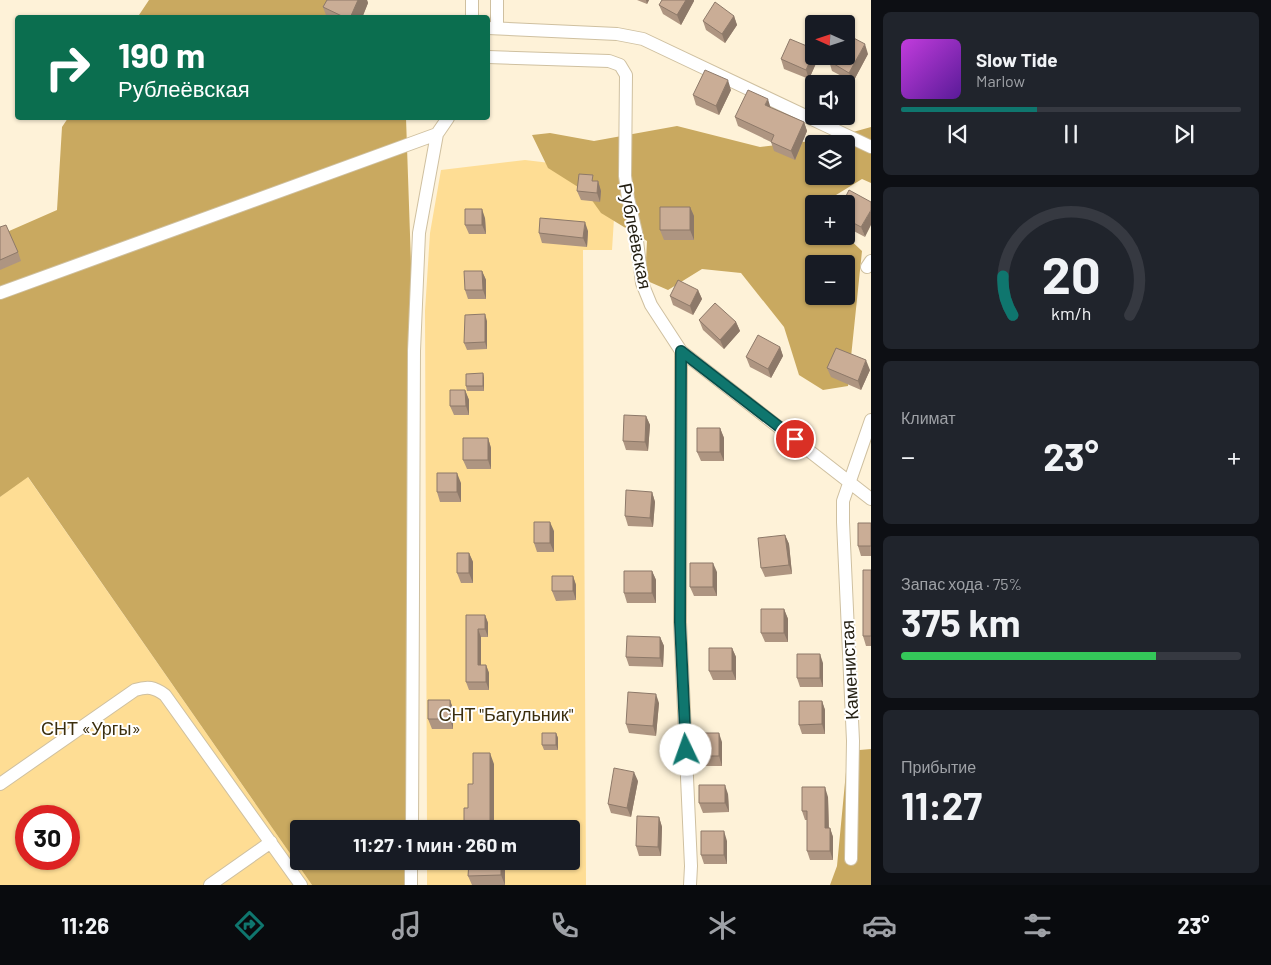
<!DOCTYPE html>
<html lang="ru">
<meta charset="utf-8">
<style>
body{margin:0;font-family:Barlow,sans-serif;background:#20242c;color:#f1f3f6;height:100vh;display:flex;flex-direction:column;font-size:19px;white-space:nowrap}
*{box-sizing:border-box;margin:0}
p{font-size:16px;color:#9ea1a6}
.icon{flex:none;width:28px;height:28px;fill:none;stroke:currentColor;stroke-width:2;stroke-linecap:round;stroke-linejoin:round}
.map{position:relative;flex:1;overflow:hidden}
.sheet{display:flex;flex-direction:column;gap:12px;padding:12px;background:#0d0f14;width:400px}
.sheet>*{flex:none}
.top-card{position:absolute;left:15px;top:15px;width:475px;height:105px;border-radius:5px;box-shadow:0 1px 4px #0004;background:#0b6e4f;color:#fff;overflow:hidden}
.needle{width:32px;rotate:273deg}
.buttons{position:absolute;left:805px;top:15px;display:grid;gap:10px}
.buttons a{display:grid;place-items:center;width:50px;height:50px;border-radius:5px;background:#171b24;box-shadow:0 1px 4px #0004;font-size:25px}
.speed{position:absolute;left:15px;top:805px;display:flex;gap:10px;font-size:25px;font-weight:700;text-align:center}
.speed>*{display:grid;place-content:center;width:65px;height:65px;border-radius:50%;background:#171b24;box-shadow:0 1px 4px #0004;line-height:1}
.speed .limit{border:8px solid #d22;background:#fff;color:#111}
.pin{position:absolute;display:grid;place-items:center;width:42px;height:42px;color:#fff;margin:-21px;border:2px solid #fff;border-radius:50%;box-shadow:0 1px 5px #0007}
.me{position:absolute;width:55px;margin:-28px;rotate:357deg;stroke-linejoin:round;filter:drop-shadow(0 0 4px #0008)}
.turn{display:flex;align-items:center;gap:18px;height:105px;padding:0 20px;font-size:22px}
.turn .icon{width:65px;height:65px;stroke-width:2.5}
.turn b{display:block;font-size:35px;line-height:42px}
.big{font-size:38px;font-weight:700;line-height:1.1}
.sheet .tile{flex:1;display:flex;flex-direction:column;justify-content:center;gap:8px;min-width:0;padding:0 18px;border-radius:8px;background:#20242c}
.sheet .dial{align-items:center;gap:0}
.dial svg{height:130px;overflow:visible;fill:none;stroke:#363941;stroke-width:7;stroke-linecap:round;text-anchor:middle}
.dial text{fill:#f1f3f6;stroke:none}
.song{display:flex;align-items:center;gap:15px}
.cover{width:60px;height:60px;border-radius:8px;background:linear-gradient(135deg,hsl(290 70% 55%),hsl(270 70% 35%))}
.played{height:5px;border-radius:2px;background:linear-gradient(90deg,#0f766e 40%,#363941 40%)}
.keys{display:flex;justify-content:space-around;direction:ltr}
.heat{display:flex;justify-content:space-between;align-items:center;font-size:28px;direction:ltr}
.charge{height:8px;border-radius:4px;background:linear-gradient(90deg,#34c759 75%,#363941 0)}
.trip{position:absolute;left:290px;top:820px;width:290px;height:50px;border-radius:5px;background:#171b24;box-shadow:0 1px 4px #0004;font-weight:700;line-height:50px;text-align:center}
.tabs{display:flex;height:80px;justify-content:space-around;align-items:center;background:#090b0e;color:#9ea1a6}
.tabs .icon{width:35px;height:35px}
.tabs .active{color:#0f766e}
.tabs b{font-size:22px;color:#f1f3f6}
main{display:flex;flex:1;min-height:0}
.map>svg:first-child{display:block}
.green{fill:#fedd94;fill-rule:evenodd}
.forest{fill:#c9a960;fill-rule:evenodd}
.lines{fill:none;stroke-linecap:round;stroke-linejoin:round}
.minor-casing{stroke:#cfc0a0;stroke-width:14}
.minor{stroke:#fff;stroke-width:12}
.wall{fill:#ae9581}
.shaded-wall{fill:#8d7969}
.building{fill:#caad96;stroke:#8d7969}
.route-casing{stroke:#0a4d48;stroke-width:12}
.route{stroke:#0f766e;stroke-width:9}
.labels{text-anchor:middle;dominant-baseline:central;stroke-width:4;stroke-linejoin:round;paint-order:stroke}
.street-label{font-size:18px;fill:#231e11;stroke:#fff}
.park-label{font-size:18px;fill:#3c2f0e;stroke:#fff}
</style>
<main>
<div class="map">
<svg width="871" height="885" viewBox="0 0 871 885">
<rect width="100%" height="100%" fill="#fef2d8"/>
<!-- green -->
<path class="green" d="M525 160 617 171 612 250H583L586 885H427V861H571V829H427L425 311 430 233 441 170Z
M27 476 312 885H0V497ZM26 816H69V859H26Z"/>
<!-- forest -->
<path class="forest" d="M149 0H337L364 17 137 18Z
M68 118H406L414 351 410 829H299V861H410V885H312L28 477 0 497V235L57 210 62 127Z
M677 126 760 147 828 139 871 127V183L862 179 836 195 835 204H814V236H846L862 251 848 386 823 390 799 375 784 327 741 273 702 269 668 290 645 280 647 241 601 213 586 192 548 168 532 135 550 133 594 141ZM814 144H846V176H814ZM814 264H846V296H814Z
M871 749V885H830L837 866 848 751Z"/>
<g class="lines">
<!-- minor casing -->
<g class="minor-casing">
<path id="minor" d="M472 0V18
M497 0V28
M488 28 617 34 643 39 871 147
M488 57 609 61 620 65 626 75 625 176 628 198 636 232 642 283 651 305 681 351 871 499
M867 267 871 261
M0 293 437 134 448 118
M681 351 680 622 691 866 690 885
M0 784 135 690C148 686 154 687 165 695L301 885
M412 829 414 351 419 233 437 134
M851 859 853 741 843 522V501L871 420
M210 885 271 842
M411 885V861"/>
</g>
<!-- minor -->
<use href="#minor" class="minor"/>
</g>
<!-- wall -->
<path class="wall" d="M327 0H367L368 3 362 18H327L323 7Z
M637 0H649L647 4Z
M662 0H694V1L681 25 663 14 659 5Z
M734 16 737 25 725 43 706 30 703 21Z
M868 54 853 82 832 71 829 61Z
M781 59H818L809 79 784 69Z
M731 90 719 115 696 105 693 95Z
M771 108 804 122 807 131 795 160 774 151 771 142 738 126 735 117Z
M598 181 601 191 600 202 581 200 577 191Z
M849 190 865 237 846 227V204Z
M690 207 694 216V240H664L660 230Z
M485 218 486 234H469L465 225Z
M0 227 18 252 21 261 0 270Z
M588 231 587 247 542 243 539 233Z
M482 271 486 280V299H468L465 290Z
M698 290 702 299 693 315 673 305 670 296Z
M699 320 736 322 740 331 724 349 703 330Z
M487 321V349L467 350 464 343Z
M780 347 783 356 771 378 750 367 746 357Z
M827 368 870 370 861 390 831 377Z
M483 373 484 378V391H467L466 386Z
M465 390 469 400V415H454L450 406Z
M646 416 650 425 648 451 626 450 623 441Z
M720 428 724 438V461H701L697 452Z
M488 438 491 448V469H467L463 460Z
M461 483V502H440L437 492Z
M652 492 655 502 653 527 628 526 625 516Z
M871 523V556H861L858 546Z
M554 531V552H537L534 543Z
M785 535 789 544 792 574 765 577 761 568Z
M469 553 473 562V583H461L457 573Z
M871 570V646H866L863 636Z
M652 571 656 580V603H627L624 593Z
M717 572V596H694L690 587Z
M573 576 576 585V600L556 601 552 591Z
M784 609 788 619V642H765L761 633Z
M466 615H485L488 623V637H481V665H486L489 673V690H469L466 682Z
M660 637 664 646 663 667 629 666 626 657Z
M732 648 736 657V680H713L709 671Z
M823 663V687H800L797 678Z
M450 700 453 709V729H432L428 719Z
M822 701 825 710V734H802L799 725Z
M659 703 656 736 629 733 626 724Z
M556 733 558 738V750H544L542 745Z
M722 742V766H699L696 756Z
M638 781 631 817 611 813 608 804Z
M728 794 729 812 703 813 699 803Z
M828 797 829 828H830L833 837V860H810L807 851V820H805L802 811Z
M659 817 662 827 661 856H639L636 846Z
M727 841V864H704L701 855Z
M458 861H513V864H505V885H472L468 876 469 864H459Z"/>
<!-- shaded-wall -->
<path class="shaded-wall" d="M358 0H367L368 3 362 18H350Z
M646 0H649L647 4Z
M686 0H694V1L681 25 677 15Z
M734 16 737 25 725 43 722 34Z
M865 44 868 54 853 82 849 73Z
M814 52V56H818V59L809 79 806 70Z
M728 80 731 90 719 115 716 106Z
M768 99 771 109 765 105Z
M804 122 807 131 795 160 791 151Z
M598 181 601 191 600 202 597 193Z
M690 207 694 216V240L690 230Z
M482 209 485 218 486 234 482 225Z
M871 210V225L865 237 861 227Z
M585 222 588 231 587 247 583 238Z
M482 271 486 280V299L483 290Z
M698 290 702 299 693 315 690 306Z
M485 314 487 321V349L485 342Z
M736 322 740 331 724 349 720 340Z
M780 347 783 356 771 378 768 369Z
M866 360 870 370 861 390 858 381Z
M483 373 484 378V391L483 386Z
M465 390 469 400V415L466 406Z
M646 416 650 425 648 451 645 442Z
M720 428 724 438V461L720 452Z
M488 438 491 448V469L488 460Z
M457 473 461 483V502L457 492Z
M652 492 655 502 653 527 650 518Z
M550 522 554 531V552L550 543Z
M785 535 789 544 792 574 789 565Z
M469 553 473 562V583L469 573Z
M713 563 717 572V596L713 587Z
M652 571 656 580V603L652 593Z
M573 576 576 585V600L573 591Z
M784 609 788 619V642L784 633Z
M485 615 488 623V637L485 629Z
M478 629 481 637V673L478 665Z
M660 637 664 646 663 667 660 658Z
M732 648 736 657V680L732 671Z
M820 654 823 663V687L820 678Z
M486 665 489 673V690L486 682Z
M656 694 659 703 656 736 653 726Z
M450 700 453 709V729L450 719Z
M822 701 825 710V734L822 724Z
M556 733 558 738V750L556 745Z
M719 733 722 742V766L719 756Z
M490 753 494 764V829H490Z
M634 772 638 781 631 817 627 808Z
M725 785 728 794 729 812 725 803Z
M825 787 828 797 829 837 825 828Z
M659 817 662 827 661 856 658 847Z
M830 828 833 837V860L830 851Z
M724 831 727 841V864L724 855Z
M501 861H504L505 864V885L501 875Z"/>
<!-- building -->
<path class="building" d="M327 0H358L350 18H346L323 7Z
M662 0H686L677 15 659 5Z
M715 2 734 16 722 34 703 21Z
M846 34 865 44 849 73 829 61 831 56H846Z
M790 39 814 49V52L806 70 781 59Z
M705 70 728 80 716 106 693 95Z
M748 90 768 99 765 105 804 122 791 151 771 142 774 135 735 117Z
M579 174 593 175 592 181H598L597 193 577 191Z
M849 190 871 202V210L861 227 846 219V204H842Z
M660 207H690V230H660Z
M465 209H482V225H465Z
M540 218 585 222 583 238 539 233Z
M6 225 18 252 0 260V227Z
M464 271H482L483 290H465Z
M678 280 698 290 690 306 670 296Z
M715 303 736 322 720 340 699 320Z
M485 314V342L464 343 465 315Z
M758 335 780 347 768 369 746 357Z
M836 348 866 360 858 381 827 368Z
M483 373V386H466V374Z
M450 390H465L466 406H450Z
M624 415 646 416 645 442 623 441Z
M697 428H720V452H697Z
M463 438H488V460H463Z
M437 473H457V492H437Z
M626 490 652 492 650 518 625 516Z
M534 522H550V543H534Z
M858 523H871V546H858Z
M785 535 789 565 761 568 758 538Z
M457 553H469V573H457Z
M690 563H713V587H690Z
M863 570H871V636H863Z
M624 571H652V593H624Z
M552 576H573V591H552Z
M761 609H784V633H761Z
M466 615H485V629H478V665H486V682H466Z
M627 636 660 637V658L626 657Z
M709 648H732V671H709Z
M797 654H820V678H797Z
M628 692 656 694 653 726 626 724Z
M428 700H450V719H428Z
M799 701H822V724L799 725Z
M542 733H556V745H542Z
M696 733H719V756H696Z
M473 753H490V829H464V808H468V784H473Z
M614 768 634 772 627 808 608 804Z
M699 785H725V803H699Z
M802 787H825V828H830V851H807V811H802Z
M637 816 659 817 658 847 636 846Z
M701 831H724V855H701Z
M469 861H501V875L468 876Z"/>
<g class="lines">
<!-- route casing -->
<g class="route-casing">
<path id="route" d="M686 750 680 622 681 351 795 439"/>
</g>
<!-- route -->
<use href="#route" class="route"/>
</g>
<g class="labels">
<!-- street labels -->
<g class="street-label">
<text transform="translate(636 236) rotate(79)">Рублеёвская</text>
<text transform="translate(849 670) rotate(-93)">Каменистая</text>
</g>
<!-- park labels -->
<g class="park-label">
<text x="506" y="714">СНТ "Багульник"</text>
<text x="91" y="728">СНТ «Ургы»</text>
</g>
</g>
</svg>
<div class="buttons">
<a><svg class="needle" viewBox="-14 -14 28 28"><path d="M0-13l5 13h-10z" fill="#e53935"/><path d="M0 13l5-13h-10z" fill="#9ea1a6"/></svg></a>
<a><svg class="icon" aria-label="sound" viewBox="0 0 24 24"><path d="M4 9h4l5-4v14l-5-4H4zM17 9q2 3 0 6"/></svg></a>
<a><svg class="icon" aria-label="layers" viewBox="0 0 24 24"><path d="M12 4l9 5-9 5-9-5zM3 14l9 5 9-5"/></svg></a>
<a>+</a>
<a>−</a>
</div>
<div class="speed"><div class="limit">30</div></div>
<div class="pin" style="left:795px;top:439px;background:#d93025"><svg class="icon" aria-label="arrive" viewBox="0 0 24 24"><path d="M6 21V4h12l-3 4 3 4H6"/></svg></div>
<svg class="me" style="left:686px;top:750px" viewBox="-20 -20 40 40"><circle r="19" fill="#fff"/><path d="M0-13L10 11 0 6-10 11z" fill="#0f766e"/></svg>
<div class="trip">11:27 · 1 мин · 260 m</div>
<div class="top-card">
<div class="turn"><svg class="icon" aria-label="right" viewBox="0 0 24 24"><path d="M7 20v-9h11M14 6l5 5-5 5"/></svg><div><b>190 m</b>Рублеёвская</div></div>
</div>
</div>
<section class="sheet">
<div class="tile">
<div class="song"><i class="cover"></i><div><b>Slow Tide</b><p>Marlow</p></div></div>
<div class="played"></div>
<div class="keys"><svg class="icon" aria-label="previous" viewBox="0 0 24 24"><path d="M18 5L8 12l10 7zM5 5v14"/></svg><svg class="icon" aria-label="pause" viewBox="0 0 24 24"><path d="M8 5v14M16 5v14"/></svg><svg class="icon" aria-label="next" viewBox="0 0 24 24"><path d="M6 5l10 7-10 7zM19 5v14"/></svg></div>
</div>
<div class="tile dial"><svg viewBox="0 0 100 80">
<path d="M14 69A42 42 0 1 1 86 69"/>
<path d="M14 69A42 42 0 0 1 8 45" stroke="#0f766e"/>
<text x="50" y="56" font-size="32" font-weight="700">20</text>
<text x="50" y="72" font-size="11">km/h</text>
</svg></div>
<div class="tile"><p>Климат</p>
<div class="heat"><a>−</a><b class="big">23°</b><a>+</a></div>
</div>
<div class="tile"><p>Запас хода · 75%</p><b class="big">375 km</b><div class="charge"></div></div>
<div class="tile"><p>Прибытие</p><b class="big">11:27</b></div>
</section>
</main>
<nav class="tabs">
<b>11:26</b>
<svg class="icon active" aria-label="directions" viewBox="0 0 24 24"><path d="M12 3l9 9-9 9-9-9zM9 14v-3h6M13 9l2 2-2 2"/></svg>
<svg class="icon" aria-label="music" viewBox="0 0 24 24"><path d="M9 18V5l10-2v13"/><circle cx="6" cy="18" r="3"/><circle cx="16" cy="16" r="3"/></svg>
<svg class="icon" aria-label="phone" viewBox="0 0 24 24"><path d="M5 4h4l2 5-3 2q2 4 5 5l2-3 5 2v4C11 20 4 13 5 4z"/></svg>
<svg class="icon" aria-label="climate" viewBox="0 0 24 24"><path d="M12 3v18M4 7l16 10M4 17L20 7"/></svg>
<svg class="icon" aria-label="car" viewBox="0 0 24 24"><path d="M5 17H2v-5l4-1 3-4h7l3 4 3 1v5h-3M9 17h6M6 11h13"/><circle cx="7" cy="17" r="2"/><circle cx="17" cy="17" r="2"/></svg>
<svg class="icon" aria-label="filters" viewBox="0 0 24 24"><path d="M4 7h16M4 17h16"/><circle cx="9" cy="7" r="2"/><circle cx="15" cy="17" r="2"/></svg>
<b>23°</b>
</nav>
